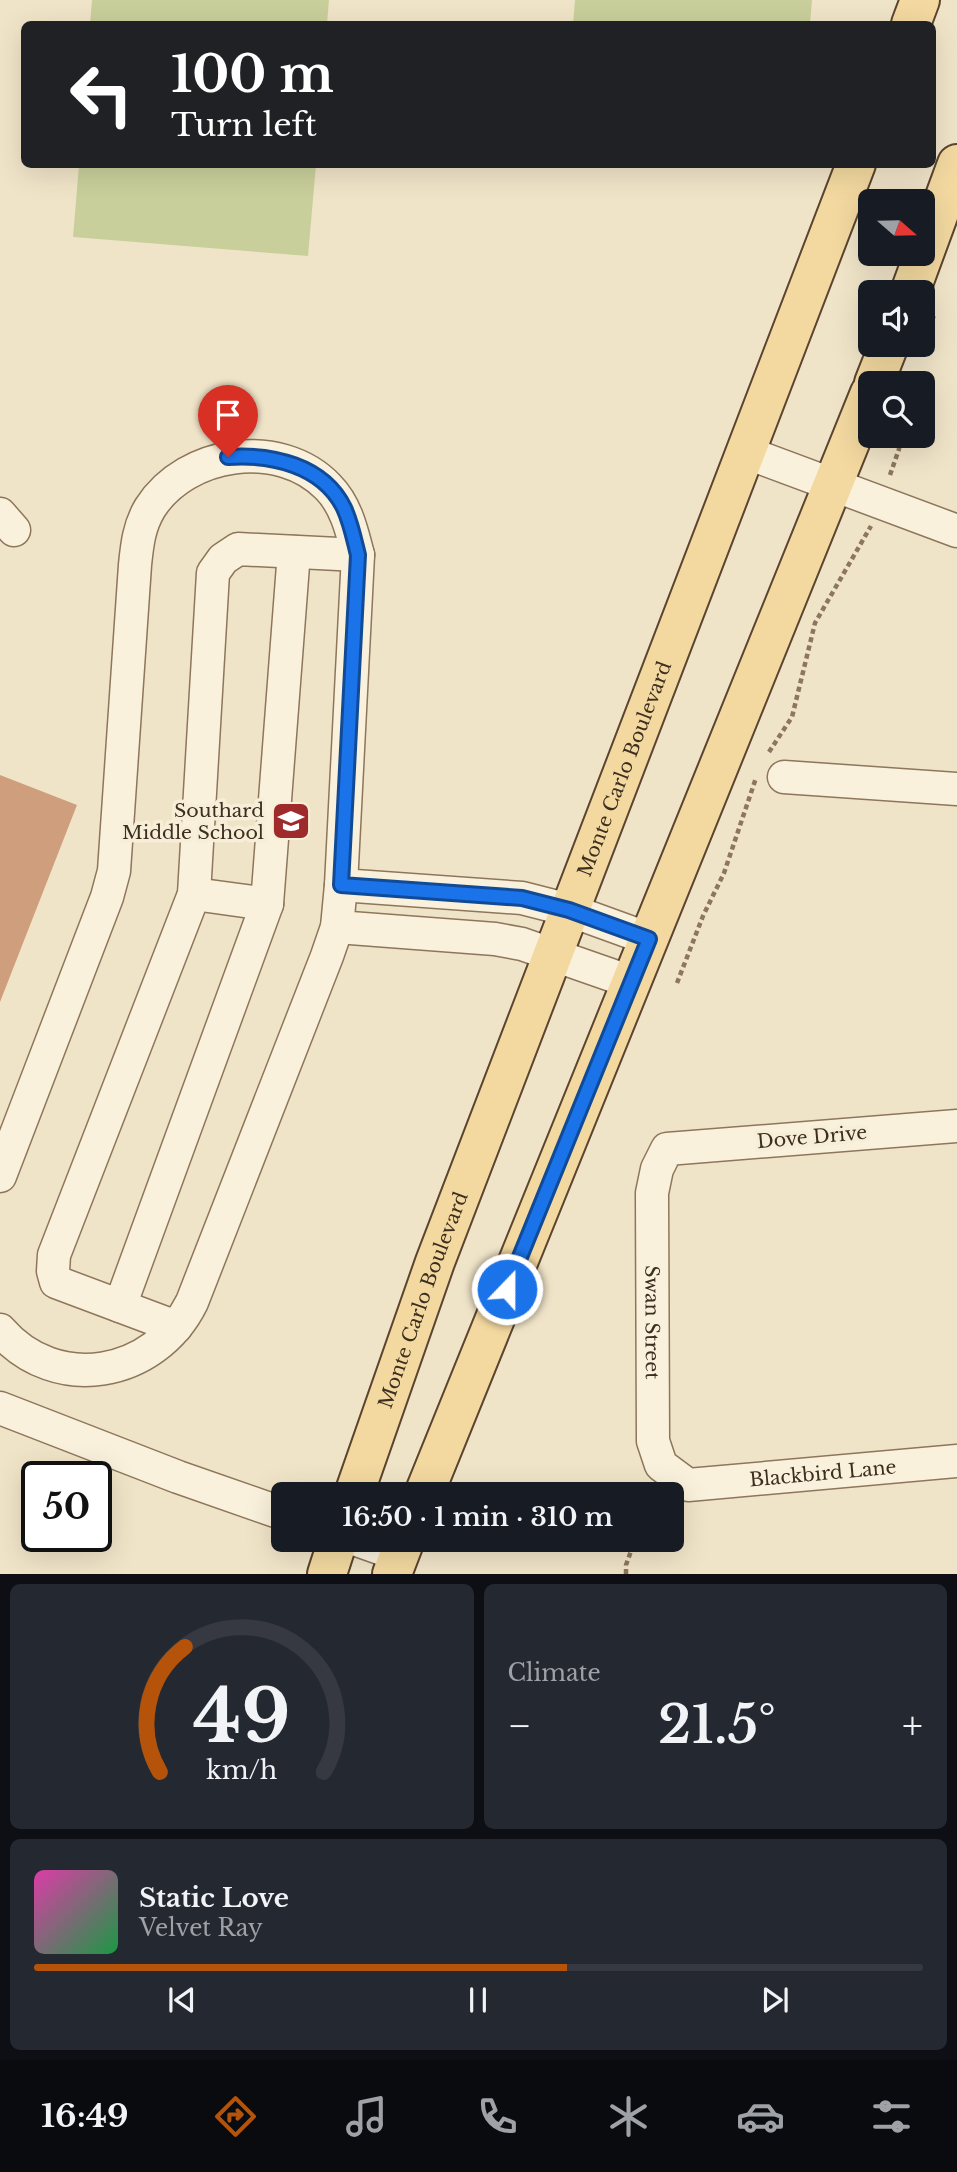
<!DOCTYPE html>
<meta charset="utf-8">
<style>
body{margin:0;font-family:"Libre Baskerville",serif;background:#242831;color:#f1f3f6;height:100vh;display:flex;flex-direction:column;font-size:26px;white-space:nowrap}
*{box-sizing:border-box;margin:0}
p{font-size:23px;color:#9ea1a6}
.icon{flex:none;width:38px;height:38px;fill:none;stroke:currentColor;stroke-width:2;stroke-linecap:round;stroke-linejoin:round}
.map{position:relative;height:1574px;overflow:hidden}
.side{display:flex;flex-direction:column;gap:10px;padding:10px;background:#0d0f14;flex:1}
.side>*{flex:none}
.banner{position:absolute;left:21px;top:21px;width:915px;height:147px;border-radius:10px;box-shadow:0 7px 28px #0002;background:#202124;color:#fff;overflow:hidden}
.needle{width:46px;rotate:110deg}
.controls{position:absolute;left:858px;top:189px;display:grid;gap:14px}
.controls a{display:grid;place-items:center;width:77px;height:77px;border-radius:10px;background:#171b24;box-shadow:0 7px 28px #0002;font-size:35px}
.speed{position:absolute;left:21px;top:1461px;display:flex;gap:14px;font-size:35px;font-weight:700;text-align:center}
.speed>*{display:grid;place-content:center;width:91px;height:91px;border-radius:50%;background:#171b24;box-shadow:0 7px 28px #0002;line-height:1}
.speed .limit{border:4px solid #111;border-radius:10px;background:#fff;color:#111}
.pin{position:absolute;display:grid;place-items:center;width:60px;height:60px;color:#fff;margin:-72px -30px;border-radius:50% 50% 50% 0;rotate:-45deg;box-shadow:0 0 7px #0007}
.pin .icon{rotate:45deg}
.me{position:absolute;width:77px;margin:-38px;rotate:22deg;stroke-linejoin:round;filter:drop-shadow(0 0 5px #0008)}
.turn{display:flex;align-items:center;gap:24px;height:147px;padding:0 35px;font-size:32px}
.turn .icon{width:91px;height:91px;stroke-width:2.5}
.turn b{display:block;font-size:49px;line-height:60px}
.big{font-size:52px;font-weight:600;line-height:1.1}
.side .tile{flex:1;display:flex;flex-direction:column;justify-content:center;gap:10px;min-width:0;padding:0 24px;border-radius:10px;background:#242831}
.side .dial{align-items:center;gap:0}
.dial svg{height:182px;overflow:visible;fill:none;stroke:#363941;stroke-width:7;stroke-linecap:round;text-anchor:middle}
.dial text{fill:#f1f3f6;stroke:none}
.song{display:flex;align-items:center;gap:21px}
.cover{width:84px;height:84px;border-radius:10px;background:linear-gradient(135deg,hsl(320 70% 55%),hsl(140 70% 35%))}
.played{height:7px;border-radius:4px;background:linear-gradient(90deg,#b45309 60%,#363941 60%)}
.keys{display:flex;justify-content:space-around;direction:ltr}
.heat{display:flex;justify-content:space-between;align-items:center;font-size:38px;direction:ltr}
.side .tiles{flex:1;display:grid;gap:10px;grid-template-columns:1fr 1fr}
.tile:last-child{grid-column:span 2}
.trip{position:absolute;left:271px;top:1482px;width:413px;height:70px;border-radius:10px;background:#171b24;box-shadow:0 7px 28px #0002;font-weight:600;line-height:70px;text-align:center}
.dock{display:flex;height:112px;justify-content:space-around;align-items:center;background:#090b0e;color:#9ea1a6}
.dock .icon{width:49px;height:49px}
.dock .on{color:#b45309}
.dock b{font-size:32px;color:#f1f3f6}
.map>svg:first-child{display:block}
.green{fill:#c9cf9b}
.building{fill:#cf9f7d}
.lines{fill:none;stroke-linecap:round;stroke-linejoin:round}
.minor-casing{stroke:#8d765c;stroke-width:35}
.major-casing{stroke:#5b4430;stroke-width:42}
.path{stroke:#8d765c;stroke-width:4.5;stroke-dasharray:5 3.5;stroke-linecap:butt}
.minor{stroke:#faf1dc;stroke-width:32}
.major{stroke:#f3d9a0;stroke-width:38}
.route-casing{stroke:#114b97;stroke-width:18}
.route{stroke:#1a73e8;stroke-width:12}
.labels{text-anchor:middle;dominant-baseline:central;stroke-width:7;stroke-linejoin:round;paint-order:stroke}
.street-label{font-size:19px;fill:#3d2e20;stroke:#f7eed8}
.poi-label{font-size:19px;fill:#3d2e20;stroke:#f7eed8;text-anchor:end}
</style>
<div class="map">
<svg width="957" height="1574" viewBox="0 0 957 1574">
<rect width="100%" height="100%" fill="#f0e4c8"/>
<!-- green -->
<path class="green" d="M92 0H329L327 24H90Z
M575 0H812L810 24H573Z
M79 165H316L308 256 73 237Z"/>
<!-- building -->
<path class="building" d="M0 775 77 805 0 1002Z"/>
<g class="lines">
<!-- minor casing -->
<g class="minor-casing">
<g id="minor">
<path d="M745 452 957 531"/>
<path d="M0 514 14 530"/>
<path d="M784 777 957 789"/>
<path d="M341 885 522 898 569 910 649 939"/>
<path d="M194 894 267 904"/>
<path d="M337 927 495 939 522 944 631 982"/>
<path id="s1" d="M957 1126 667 1149 657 1169 652 1193 653 1441 661 1465 688 1485 957 1461"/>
<path d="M0 1176 107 897 114 871 135 565C137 545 139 526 150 508 186 451 280 437 328 487 346 505 352 531 358 555L341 885 337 927 327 956 192 1302C155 1377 56 1395 0 1330"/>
<path d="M120 1306 267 904 294 552"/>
<path d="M176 1327 56 1282 53 1271 54 1255 194 894 213 573 223 559 238 549 358 555"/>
<path d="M0 1408 178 1477 284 1514"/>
<path d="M357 1540 399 1555"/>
</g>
</g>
<!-- major casing -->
<g class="major-casing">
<g id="major">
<path d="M911 24 920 0"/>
<path d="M910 292 957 164"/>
<path d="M874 383 889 345"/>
<path id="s2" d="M354 1494 435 1262 856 164"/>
<path d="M424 1494 870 393"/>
<path d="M327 1574 338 1540"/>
<path d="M392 1574 405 1540"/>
</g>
</g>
<!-- path -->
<path class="path" d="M922 344 935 313
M890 475 899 449 900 436
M769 752 792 717 815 623 871 526
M677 983 703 916 724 873 756 778
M626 1574V1565L635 1540"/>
<!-- minor -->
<use href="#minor" class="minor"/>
<!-- major -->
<use href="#major" class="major"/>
</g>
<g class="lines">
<!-- route casing -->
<g class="route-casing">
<path id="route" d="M228 457C271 454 323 465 344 508 351 523 354 539 358 555L341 885 522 898 569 910 649 939 507 1289"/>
</g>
<!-- route -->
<use href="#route" class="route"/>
</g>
<!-- icons -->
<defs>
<g id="school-square" transform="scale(2.0125)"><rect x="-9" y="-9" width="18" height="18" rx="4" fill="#9e2a2b" stroke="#f7eed8"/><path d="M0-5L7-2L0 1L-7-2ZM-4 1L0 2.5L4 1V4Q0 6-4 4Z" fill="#fff"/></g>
</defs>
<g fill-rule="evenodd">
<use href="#school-square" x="291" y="821"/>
</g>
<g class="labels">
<!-- street labels -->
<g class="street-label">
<text stroke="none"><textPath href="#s2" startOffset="774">Monte Carlo Boulevard</textPath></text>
<text transform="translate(812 1137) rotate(-5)">Dove Drive</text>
<text stroke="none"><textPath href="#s2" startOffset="206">Monte Carlo Boulevard</textPath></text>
<text stroke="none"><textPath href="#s1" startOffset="467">Swan Street</textPath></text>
<text stroke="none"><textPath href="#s1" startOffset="780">Blackbird Lane</textPath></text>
</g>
<!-- poi labels -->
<g class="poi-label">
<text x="264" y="810">Southard<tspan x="264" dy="22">Middle School</tspan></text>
</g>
</g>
</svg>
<div class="controls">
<a><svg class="needle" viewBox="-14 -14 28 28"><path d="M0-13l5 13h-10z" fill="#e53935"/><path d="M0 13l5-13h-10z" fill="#9ea1a6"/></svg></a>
<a><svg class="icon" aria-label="sound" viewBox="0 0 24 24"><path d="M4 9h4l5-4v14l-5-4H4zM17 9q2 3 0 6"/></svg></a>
<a><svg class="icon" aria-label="search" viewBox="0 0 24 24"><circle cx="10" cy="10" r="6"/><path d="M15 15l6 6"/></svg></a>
</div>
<div class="speed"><div class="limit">50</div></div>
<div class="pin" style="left:228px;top:457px;background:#d93025"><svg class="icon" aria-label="arrive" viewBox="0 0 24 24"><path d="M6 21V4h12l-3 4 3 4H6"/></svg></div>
<svg class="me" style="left:507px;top:1289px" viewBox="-20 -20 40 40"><circle r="17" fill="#1a73e8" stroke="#fff" stroke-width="3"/><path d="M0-11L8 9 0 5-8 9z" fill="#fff"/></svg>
<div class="trip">16:50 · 1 min · 310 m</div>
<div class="banner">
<div class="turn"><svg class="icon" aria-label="left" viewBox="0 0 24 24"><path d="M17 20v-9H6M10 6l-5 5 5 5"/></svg><div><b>100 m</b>Turn left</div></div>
</div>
</div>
<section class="side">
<div class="tiles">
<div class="tile dial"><svg viewBox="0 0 100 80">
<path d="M14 69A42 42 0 1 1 86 69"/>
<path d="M14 69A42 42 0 0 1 25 14" stroke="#b45309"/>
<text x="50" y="56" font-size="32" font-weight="700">49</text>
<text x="50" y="72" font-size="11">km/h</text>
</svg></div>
<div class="tile"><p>Climate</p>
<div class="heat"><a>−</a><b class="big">21.5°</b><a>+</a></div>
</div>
<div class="tile">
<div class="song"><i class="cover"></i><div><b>Static Love</b><p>Velvet Ray</p></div></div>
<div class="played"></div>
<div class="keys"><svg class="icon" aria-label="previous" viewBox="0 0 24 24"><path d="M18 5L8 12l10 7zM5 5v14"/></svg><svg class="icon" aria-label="pause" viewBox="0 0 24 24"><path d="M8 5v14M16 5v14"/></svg><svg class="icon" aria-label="next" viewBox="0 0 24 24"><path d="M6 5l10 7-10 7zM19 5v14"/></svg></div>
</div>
</div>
</section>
<nav class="dock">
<b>16:49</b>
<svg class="icon on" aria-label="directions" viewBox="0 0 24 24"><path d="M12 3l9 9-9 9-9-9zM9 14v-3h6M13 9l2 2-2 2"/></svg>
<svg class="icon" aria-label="music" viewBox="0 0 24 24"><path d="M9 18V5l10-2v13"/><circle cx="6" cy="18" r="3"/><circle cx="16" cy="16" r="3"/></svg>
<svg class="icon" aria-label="phone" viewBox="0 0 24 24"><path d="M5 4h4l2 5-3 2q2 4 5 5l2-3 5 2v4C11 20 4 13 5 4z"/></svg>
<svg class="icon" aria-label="climate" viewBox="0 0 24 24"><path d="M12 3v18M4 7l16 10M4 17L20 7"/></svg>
<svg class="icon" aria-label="car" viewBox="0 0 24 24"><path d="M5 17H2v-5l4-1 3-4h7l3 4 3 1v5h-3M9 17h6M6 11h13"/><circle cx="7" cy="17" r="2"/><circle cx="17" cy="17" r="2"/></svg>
<svg class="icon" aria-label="filters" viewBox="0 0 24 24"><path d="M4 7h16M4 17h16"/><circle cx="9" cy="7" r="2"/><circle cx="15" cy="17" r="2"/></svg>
</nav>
